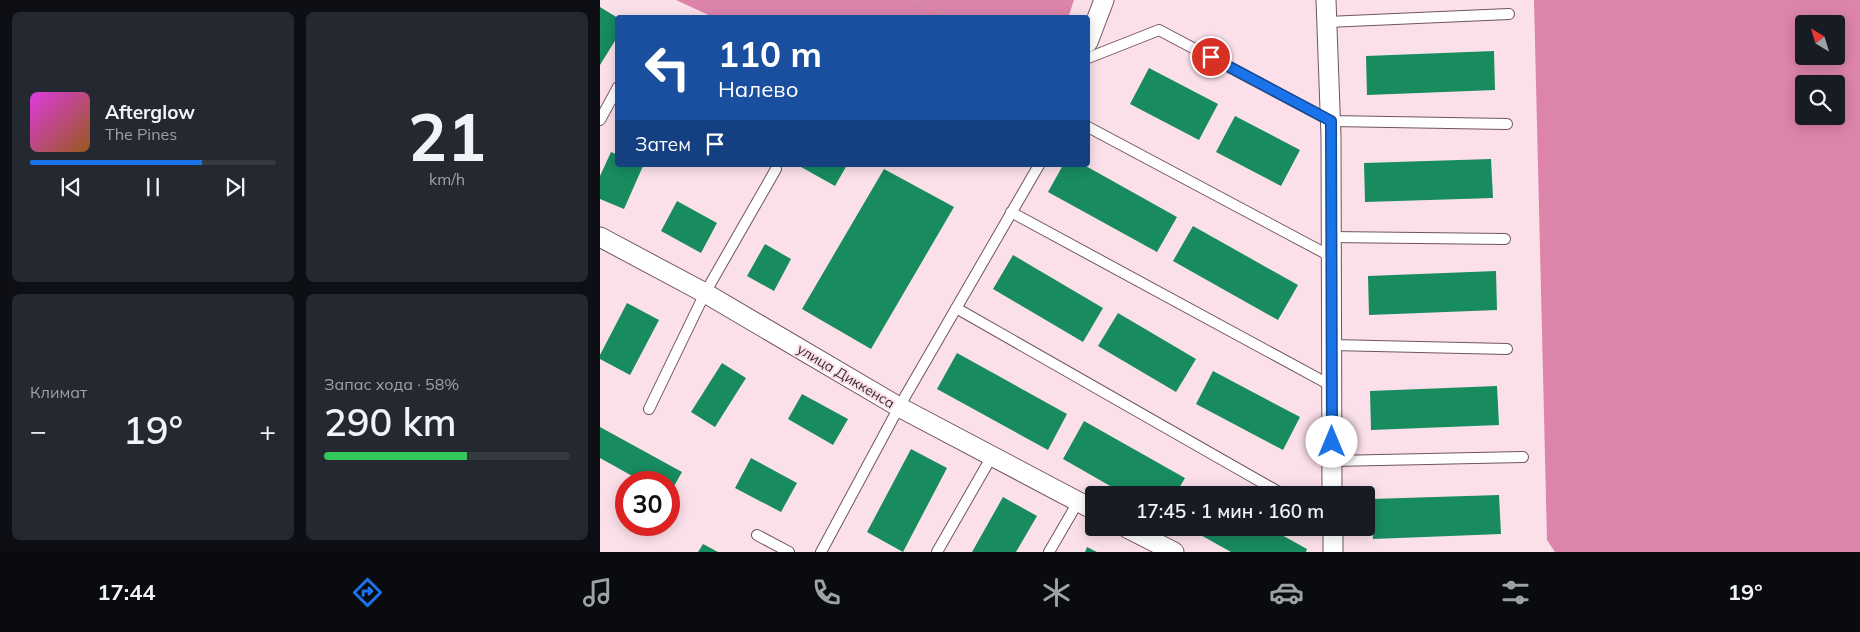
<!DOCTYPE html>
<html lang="ru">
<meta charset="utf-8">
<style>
body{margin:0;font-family:Mulish,sans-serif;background:#242831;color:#f1f3f6;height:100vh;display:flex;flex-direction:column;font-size:19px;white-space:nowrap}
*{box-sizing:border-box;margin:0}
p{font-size:16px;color:#9ea1a6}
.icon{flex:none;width:28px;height:28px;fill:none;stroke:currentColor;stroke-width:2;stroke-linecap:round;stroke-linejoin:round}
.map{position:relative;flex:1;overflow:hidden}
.panel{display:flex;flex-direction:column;gap:12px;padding:12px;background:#0d0f14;width:600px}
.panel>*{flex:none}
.guide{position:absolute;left:15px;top:15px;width:475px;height:152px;border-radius:5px;box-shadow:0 2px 12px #0003;background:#1a4fa0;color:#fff;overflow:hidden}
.needle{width:32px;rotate:322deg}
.fabs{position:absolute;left:1195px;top:15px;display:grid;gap:10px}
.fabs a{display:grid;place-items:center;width:50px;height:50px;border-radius:5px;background:#171b24;box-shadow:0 2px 12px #0003;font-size:25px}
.speed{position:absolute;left:15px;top:471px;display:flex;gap:10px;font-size:25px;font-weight:700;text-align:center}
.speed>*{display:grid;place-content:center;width:65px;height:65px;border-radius:50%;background:#171b24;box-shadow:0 2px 12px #0003;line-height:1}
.speed .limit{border:8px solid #d22;background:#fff;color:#111}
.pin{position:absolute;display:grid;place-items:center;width:42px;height:42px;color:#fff;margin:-21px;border:2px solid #fff;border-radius:50%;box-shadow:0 1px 5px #0007}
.me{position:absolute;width:55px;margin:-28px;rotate:0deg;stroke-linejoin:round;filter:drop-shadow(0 0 4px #0008)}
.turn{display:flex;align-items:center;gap:18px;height:105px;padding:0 20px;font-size:22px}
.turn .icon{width:65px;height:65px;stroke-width:2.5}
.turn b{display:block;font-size:35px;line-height:42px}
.then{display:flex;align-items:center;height:48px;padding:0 20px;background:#0003;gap:10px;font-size:19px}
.big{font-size:38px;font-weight:600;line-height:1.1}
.panel .card{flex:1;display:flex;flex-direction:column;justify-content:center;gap:8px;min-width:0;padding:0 18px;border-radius:8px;background:#242831}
.panel .dial{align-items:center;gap:0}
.dial b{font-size:65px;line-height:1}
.song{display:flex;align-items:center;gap:15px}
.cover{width:60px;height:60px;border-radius:8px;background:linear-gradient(135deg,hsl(300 70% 55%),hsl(30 70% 35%))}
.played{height:5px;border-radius:2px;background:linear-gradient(90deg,#1a73e8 70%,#363941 70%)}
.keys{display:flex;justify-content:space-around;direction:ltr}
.heat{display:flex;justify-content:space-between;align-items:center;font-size:28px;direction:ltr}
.charge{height:8px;border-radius:4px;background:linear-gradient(90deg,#34c759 58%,#363941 0)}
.panel .tiles{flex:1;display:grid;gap:12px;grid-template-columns:repeat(2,1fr)}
.trip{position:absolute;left:485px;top:486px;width:290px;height:50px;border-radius:5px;background:#171b24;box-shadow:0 2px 12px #0003;font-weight:600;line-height:50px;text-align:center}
.menu{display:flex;height:80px;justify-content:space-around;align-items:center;background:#090b0e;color:#9ea1a6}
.menu .icon{width:35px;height:35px}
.menu .current{color:#1a73e8}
.menu b{font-size:22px;color:#f1f3f6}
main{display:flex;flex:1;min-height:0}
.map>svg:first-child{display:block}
.forest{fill:#dd84ab;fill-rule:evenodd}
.building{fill:#188b5f}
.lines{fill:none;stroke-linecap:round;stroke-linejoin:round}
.service-casing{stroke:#715460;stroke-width:12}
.minor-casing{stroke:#715460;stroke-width:21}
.path{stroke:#b7a1a9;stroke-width:3;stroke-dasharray:1 4;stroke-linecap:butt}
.service{stroke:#fff;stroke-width:10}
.minor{stroke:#fff;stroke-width:19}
.route-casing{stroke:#114b97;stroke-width:12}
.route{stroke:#1a73e8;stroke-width:9}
.labels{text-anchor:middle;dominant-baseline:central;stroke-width:4;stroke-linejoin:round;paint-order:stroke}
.street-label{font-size:14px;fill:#392c31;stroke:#fbe0ea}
</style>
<main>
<section class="panel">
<div class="tiles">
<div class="card">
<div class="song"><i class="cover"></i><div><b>Afterglow</b><p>The Pines</p></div></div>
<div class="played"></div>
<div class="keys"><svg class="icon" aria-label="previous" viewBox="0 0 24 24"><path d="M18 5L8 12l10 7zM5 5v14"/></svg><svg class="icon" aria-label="pause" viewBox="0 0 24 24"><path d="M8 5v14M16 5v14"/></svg><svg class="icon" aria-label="next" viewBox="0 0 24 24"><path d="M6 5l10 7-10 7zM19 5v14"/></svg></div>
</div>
<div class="card dial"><b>21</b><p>km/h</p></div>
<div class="card"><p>Климат</p>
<div class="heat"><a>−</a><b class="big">19°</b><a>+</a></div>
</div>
<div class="card"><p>Запас хода · 58%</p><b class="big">290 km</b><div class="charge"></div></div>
</div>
</section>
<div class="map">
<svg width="1260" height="552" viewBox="0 0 1260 552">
<rect width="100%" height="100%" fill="#fbe0ea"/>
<!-- forest -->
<path class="forest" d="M76 0H474L468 18H115Z
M934 0H1260V552H955L947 540ZM1204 24H1236V56H1204ZM1204 84H1236V116H1204Z"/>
<!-- building -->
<path class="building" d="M0 7 18 18V36L0 65Z
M894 51 895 90 767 95 766 56Z
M549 68 618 104 599 140 530 104Z
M635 116 700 150 681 186 616 152Z
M11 152 18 155V165L43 166 24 209 0 199V176Z
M891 159 893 198 765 202 764 163Z
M203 165H247L235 186 201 167Z
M463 165H484L577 217 557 252 448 192Z
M284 169 354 207 271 349 202 309Z
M77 201 117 223 101 253 61 231Z
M593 226 698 285 678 320 573 261Z
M165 244 191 259 174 291 147 276Z
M413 255 503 308 483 342 393 289Z
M896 271 897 310 769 315 768 276Z
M27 303 59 320 30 375 0 359V355Z
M518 313 596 359 576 392 498 346Z
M357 353 467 414 448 450 337 389Z
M122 363 146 378 115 427 91 412Z
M613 371 700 417 683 450 596 404Z
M897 386 899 425 771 430 770 391Z
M202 394 248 419 233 445 188 419Z
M484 421 585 478 575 495H526L463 459Z
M0 427 82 472 69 495V482H43L0 458Z
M311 449 347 468 303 552 267 532Z
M151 458 197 483 181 512 135 488Z
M601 489 612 495H597Z
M899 495 901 534 773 539 771 499Z
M403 497 437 516 416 552H372Z
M588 528H669L707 549 706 552H631Z
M103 544 118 552H98Z
M487 547 497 552H485Z"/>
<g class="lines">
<!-- service casing -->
<g class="service-casing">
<path id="service" d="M727 22 909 14
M488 58 559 30 731 121 907 124
M0 120 18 87
M488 127 732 257
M411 212 732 386
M731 237 905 239
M356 308 684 495
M732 345 907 349
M49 409 105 293 176 169
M732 461 923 457
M157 535 189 552
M221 552 299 407 439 165
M337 552 392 456
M449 552 478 502"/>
</g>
<!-- minor casing -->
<g class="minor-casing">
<path id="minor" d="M726 0 731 137 732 495
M488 42 504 0
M0 237 105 293 299 407 494 510
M527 528 574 552
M733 528V552"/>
</g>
<!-- path -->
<path class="path" d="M315 0 352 18"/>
<!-- service -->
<use href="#service" class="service"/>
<!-- minor -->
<use href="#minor" class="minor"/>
</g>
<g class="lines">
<!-- route casing -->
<g class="route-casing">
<path id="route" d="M611 57 731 121 732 442"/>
</g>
<!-- route -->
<use href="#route" class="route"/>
</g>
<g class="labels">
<!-- street labels -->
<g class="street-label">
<text transform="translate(246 376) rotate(31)">улица Диккенса</text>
</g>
</g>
</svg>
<div class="fabs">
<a><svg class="needle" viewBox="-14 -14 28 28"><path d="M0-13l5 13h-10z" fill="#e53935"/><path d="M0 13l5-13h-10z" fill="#9ea1a6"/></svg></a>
<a><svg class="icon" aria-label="search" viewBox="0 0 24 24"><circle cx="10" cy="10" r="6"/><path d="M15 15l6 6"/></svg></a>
</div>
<div class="speed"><div class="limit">30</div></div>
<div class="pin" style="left:611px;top:57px;background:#d93025"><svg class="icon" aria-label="arrive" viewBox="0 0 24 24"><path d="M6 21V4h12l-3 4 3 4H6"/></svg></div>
<svg class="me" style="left:732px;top:442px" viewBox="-20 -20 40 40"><circle r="19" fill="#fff"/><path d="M0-13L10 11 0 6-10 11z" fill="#1a73e8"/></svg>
<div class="trip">17:45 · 1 мин · 160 m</div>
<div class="guide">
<div class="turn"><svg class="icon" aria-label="left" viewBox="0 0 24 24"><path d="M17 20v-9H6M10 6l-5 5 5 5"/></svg><div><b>110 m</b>Налево</div></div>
<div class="then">Затем<svg class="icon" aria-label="arrive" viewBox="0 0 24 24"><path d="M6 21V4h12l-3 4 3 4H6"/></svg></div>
</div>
</div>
</main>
<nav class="menu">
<b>17:44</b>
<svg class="icon current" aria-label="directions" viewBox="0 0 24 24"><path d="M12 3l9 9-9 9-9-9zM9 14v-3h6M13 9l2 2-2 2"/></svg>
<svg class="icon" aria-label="music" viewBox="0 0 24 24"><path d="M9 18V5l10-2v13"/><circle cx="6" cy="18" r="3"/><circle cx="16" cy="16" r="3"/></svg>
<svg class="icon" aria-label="phone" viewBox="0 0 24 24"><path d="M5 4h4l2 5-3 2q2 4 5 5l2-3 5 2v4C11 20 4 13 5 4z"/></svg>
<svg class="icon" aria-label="climate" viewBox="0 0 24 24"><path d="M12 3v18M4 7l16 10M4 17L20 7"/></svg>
<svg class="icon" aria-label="car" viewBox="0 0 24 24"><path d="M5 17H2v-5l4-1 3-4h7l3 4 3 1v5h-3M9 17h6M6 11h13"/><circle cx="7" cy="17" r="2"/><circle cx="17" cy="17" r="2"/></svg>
<svg class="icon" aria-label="filters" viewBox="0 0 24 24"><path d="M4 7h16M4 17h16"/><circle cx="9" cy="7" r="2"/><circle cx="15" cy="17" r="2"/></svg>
<b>19°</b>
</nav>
